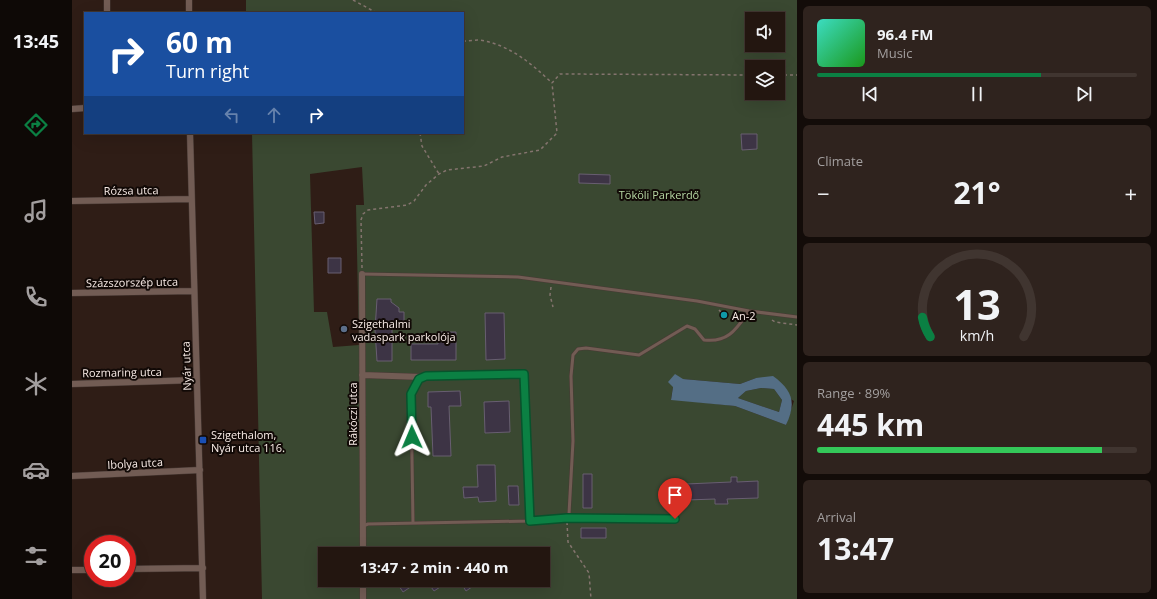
<!DOCTYPE html>
<meta charset="utf-8">
<style>
body{margin:0;font-family:"Open Sans",sans-serif;background:#2f231e;color:#f1f3f6;height:100vh;display:flex;flex-direction:column;font-size:15px;white-space:nowrap}
*{box-sizing:border-box;margin:0}
p{font-size:13px;color:#a39f9f}
.icon{flex:none;width:22px;height:22px;fill:none;stroke:currentColor;stroke-width:2;stroke-linecap:round;stroke-linejoin:round}
.map{position:relative;flex:1;overflow:hidden}
.details{display:flex;flex-direction:column;gap:6px;padding:6px;background:#130c09;width:360px}
.details>*{flex:none}
.guide{position:absolute;left:12px;top:12px;width:380px;height:122px;border-radius:0px;box-shadow:0 4px 16px #0002,0 0 0 1px #403530;background:#1a4fa0;color:#fff;overflow:hidden}
.controls{position:absolute;left:673px;top:12px;display:grid;gap:8px}
.controls a{display:grid;place-items:center;width:40px;height:40px;border-radius:0px;background:#231610;box-shadow:0 4px 16px #0002,0 0 0 1px #403530;font-size:20px}
.speed{position:absolute;left:12px;top:535px;display:flex;gap:8px;font-size:20px;font-weight:700;text-align:center}
.speed>*{display:grid;place-content:center;width:52px;height:52px;border-radius:50%;background:#231610;box-shadow:0 4px 16px #0002,0 0 0 1px #403530;line-height:1}
.speed .limit{border:6px solid #d22;background:#fff;color:#111}
.pin{position:absolute;display:grid;place-items:center;width:34px;height:34px;color:#fff;margin:-41px -17px;border-radius:50% 50% 50% 0;rotate:-45deg;box-shadow:0 0 4px #0007}
.pin .icon{rotate:45deg}
.me{position:absolute;width:44px;margin:-22px;rotate:359deg;stroke-linejoin:round;filter:drop-shadow(0 0 3px #0008)}
.turn{display:flex;align-items:center;gap:14px;height:84px;padding:0 16px;font-size:18px}
.turn .icon{width:52px;height:52px;stroke-width:2.5}
.turn b{display:block;font-size:28px;line-height:34px}
.lanes{display:flex;align-items:center;height:38px;padding:0 16px;background:#0003;justify-content:center;gap:20px;direction:ltr}
.lanes .off{opacity:.35}
.big{font-size:30px;font-weight:700;line-height:1.1}
.details .card{flex:1;display:flex;flex-direction:column;justify-content:center;gap:6px;min-width:0;padding:0 14px;border-radius:6px;background:#2f231e}
.details .dial{align-items:center;gap:0}
.dial svg{height:104px;overflow:visible;fill:none;stroke:#403530;stroke-width:7;stroke-linecap:round;text-anchor:middle}
.dial text{fill:#f1f3f6;stroke:none}
.song{display:flex;align-items:center;gap:12px}
.cover{width:48px;height:48px;border-radius:6px;background:linear-gradient(135deg,hsl(170 70% 55%),hsl(120 70% 35%))}
.played{height:4px;border-radius:2px;background:linear-gradient(90deg,#0b8043 70%,#403530 70%)}
.keys{display:flex;justify-content:space-around;direction:ltr}
.heat{display:flex;justify-content:space-between;align-items:center;font-size:22px;direction:ltr}
.charge{height:6px;border-radius:3px;background:linear-gradient(90deg,#34c759 89%,#403530 0)}
.trip{position:absolute;left:246px;top:547px;width:232px;height:40px;border-radius:0px;background:#231610;box-shadow:0 4px 16px #0002,0 0 0 1px #403530;font-weight:700;line-height:40px;text-align:center}
main{display:flex;flex:1;min-height:0}
.tab-bar{display:flex;flex-direction:column;width:72px;justify-content:space-around;align-items:center;background:#0e0906;color:#a39f9f}
.tab-bar .icon{width:28px;height:28px}
.tab-bar .on{color:#0b8043}
.tab-bar b{font-size:18px;color:#f1f3f6}
.map>svg:first-child{display:block}
.green{fill:#3a4831;fill-rule:evenodd}
.water{fill:#546e85;fill-rule:evenodd}
.building{fill:#3d3445;stroke:#685e71}
.lines{fill:none;stroke-linecap:round;stroke-linejoin:round}
.service-casing{stroke:#483a35;stroke-width:4}
.minor-casing{stroke:#483a35;stroke-width:7}
.path{stroke:#84746e;stroke-width:1.5;stroke-dasharray:3 3;stroke-linecap:butt}
.service{stroke:#725c54;stroke-width:3}
.minor{stroke:#725c54;stroke-width:6}
.route-casing{stroke:#07532c;stroke-width:10}
.route{stroke:#0b8043;stroke-width:7}
.culture-dot{fill:#0f9aa8;stroke:#110906;stroke-width:1.5}
.service-dot{fill:#5c6f8a;stroke:#110906;stroke-width:1.5}
.transit-dot{fill:#1a4fb4;stroke:#110906;stroke-width:1.5}
.labels{text-anchor:middle;dominant-baseline:central;stroke-width:4;stroke-linejoin:round;paint-order:stroke}
.street-label{font-size:11px;fill:#faede8;stroke:#110906}
.park-label{font-size:11px;fill:#b7d8a4;stroke:#110906}
.poi-label{font-size:11px;fill:#faede8;stroke:#110906;text-anchor:start}
</style>
<main>
<nav class="tab-bar">
<b>13:45</b>
<svg class="icon on" aria-label="directions" viewBox="0 0 24 24"><path d="M12 3l9 9-9 9-9-9zM9 14v-3h6M13 9l2 2-2 2"/></svg>
<svg class="icon" aria-label="music" viewBox="0 0 24 24"><path d="M9 18V5l10-2v13"/><circle cx="6" cy="18" r="3"/><circle cx="16" cy="16" r="3"/></svg>
<svg class="icon" aria-label="phone" viewBox="0 0 24 24"><path d="M5 4h4l2 5-3 2q2 4 5 5l2-3 5 2v4C11 20 4 13 5 4z"/></svg>
<svg class="icon" aria-label="climate" viewBox="0 0 24 24"><path d="M12 3v18M4 7l16 10M4 17L20 7"/></svg>
<svg class="icon" aria-label="car" viewBox="0 0 24 24"><path d="M5 17H2v-5l4-1 3-4h7l3 4 3 1v5h-3M9 17h6M6 11h13"/><circle cx="7" cy="17" r="2"/><circle cx="17" cy="17" r="2"/></svg>
<svg class="icon" aria-label="filters" viewBox="0 0 24 24"><path d="M4 7h16M4 17h16"/><circle cx="9" cy="7" r="2"/><circle cx="15" cy="17" r="2"/></svg>
</nav>
<div class="map">
<svg width="725" height="599" viewBox="0 0 725 599">
<rect width="100%" height="100%" fill="#2f1d16"/>
<!-- green -->
<path class="green" d="M174 0H725V599H190L180 133H391V13H174ZM680 19H706V45H680ZM680 67H706V93H680ZM290 167 292 205H284L287 345 261 347 255 312H242L238 174ZM684 378 722 401 714 425 663 406 599 399 601 387 611 379 668 384ZM253 554H471V580H253Z
M689 388 702 389 710 400 707 412 666 398 674 391Z"/>
<!-- water -->
<path class="water" d="M603 374 611 379 668 384 684 378 701 376C720 390 725 402 714 425L663 406 599 400 601 387 596 382ZM689 388 702 389 710 400 707 412 666 398 674 391Z"/>
<!-- building -->
<path class="building" d="M669 134H685V149L670 150Z
M507 174 538 175V184L507 183Z
M242 212H252V223L243 224Z
M256 258H269V273H256Z
M305 299H319V302L327 308V312H332V328H320V361H305L303 330Z
M413 313H432L433 359 414 360Z
M366 332H384V360H339V344H366Z
M388 391 389 406H377L379 456H361L359 407H356V392Z
M437 401 438 432 413 433 412 402Z
M405 465H423L424 501 407 502 406 497 392 498 391 487H406Z
M511 474H520V508H511Z
M659 477H665V482L686 481V498L655 499 656 504H643V499L615 500 614 484 659 482Z
M436 486H446L447 505H437Z
M509 528H534V538H509Z
M323 580H349L331 592Z
M354 580H379L362 591Z
M387 580H410L394 591Z"/>
<g class="lines">
<!-- service casing -->
<g class="service-casing">
<path id="service" d="M290 274 446 277 625 301 677 311 725 317
M497 514 501 441 499 376 501 355 506 349 514 348 567 355 615 326 623 329 632 340C657 343 665 328 677 311
M341 523 339 394 347 379 354 376 453 374 458 521
M291 526 296 524 458 521 495 518 603 519"/>
</g>
<!-- minor casing -->
<g class="minor-casing">
<path id="minor" d="M117 0V13
M35 13V0
M0 109 13 108
M118 133 131 599
M0 201 118 199
M290 274 291 554
M0 293 121 291
M290 375 350 377
M0 384 124 380
M0 476 128 470
M55 569 131 568
M0 570H21
M291 580V599"/>
</g>
<!-- path -->
<path class="path" d="M281 0 305 13
M391 41C398 41 406 39 413 41 440 47 460 64 480 83
M706 75H725
M348 133 350 146 367 174
M290 268 289 220 291 214 296 210 335 205 342 201 354 185 367 174 375 170 412 166 430 157 468 150 485 133 480 83 488 74 680 75
M479 287 478 295 481 307
M647 310 650 313
M700 320 703 322 725 325
M296 341H299V330H296
M495 522 496 542 517 573 519 599"/>
<!-- service -->
<use href="#service" class="service"/>
<!-- minor -->
<use href="#minor" class="minor"/>
</g>
<g class="lines">
<!-- route casing -->
<g class="route-casing">
<path id="route" d="M340 437 339 394 347 379 354 376 452 374 458 521 495 518 603 519"/>
</g>
<!-- route -->
<use href="#route" class="route"/>
</g>
<!-- markers -->
<circle class="culture-dot" cx="652" cy="315" r="4"/>
<circle class="service-dot" cx="272" cy="329" r="4"/>
<rect class="transit-dot" x="127" y="436" width="8" height="8" rx="2"/>
<g class="labels">
<!-- street labels -->
<g class="street-label">
<text transform="translate(59 190) rotate(-1)">Rózsa utca</text>
<text transform="translate(60 282) rotate(-1)">Százszorszép utca</text>
<text transform="translate(114 366) rotate(-92)">Nyár utca</text>
<text transform="translate(50 372) rotate(-1)">Rozmaring utca</text>
<text transform="translate(280 414) rotate(-90)">Rákóczi utca</text>
<text transform="translate(63 463) rotate(-3)">Ibolya utca</text>
</g>
<!-- park labels -->
<g class="park-label">
<text x="587" y="194">Tököli Parkerdő</text>
</g>
<!-- poi labels -->
<g class="poi-label">
<text x="660" y="315">An-2</text>
<text x="280" y="323">Szigethalmi<tspan x="280" dy="13">vadaspark parkolója</tspan></text>
<text x="139" y="434">Szigethalom,<tspan x="139" dy="13">Nyár utca 116.</tspan></text>
</g>
</g>
</svg>
<div class="controls">
<a><svg class="icon" aria-label="sound" viewBox="0 0 24 24"><path d="M4 9h4l5-4v14l-5-4H4zM17 9q2 3 0 6"/></svg></a>
<a><svg class="icon" aria-label="layers" viewBox="0 0 24 24"><path d="M12 4l9 5-9 5-9-5zM3 14l9 5 9-5"/></svg></a>
</div>
<div class="speed"><div class="limit">20</div></div>
<div class="pin" style="left:603px;top:519px;background:#d93025"><svg class="icon" aria-label="arrive" viewBox="0 0 24 24"><path d="M6 21V4h12l-3 4 3 4H6"/></svg></div>
<svg class="me" style="left:340px;top:437px" viewBox="-20 -20 40 40"><path d="M0-17L14 15 0 8-14 15z" fill="#0b8043" stroke="#fff" stroke-width="4"/></svg>
<div class="trip">13:47 · 2 min · 440 m</div>
<div class="guide">
<div class="turn"><svg class="icon" aria-label="right" viewBox="0 0 24 24"><path d="M7 20v-9h11M14 6l5 5-5 5"/></svg><div><b>60 m</b>Turn right</div></div>
<div class="lanes"><svg class="icon off" aria-label="left" viewBox="0 0 24 24"><path d="M17 20v-9H6M10 6l-5 5 5 5"/></svg><svg class="icon off" aria-label="ahead" viewBox="0 0 24 24"><path d="M12 20V5M6 11l6-6 6 6"/></svg><svg class="icon" aria-label="right" viewBox="0 0 24 24"><path d="M7 20v-9h11M14 6l5 5-5 5"/></svg></div>
</div>
</div>
<section class="details">
<div class="card">
<div class="song"><i class="cover"></i><div><b>96.4 FM</b><p>Music</p></div></div>
<div class="played"></div>
<div class="keys"><svg class="icon" aria-label="previous" viewBox="0 0 24 24"><path d="M18 5L8 12l10 7zM5 5v14"/></svg><svg class="icon" aria-label="pause" viewBox="0 0 24 24"><path d="M8 5v14M16 5v14"/></svg><svg class="icon" aria-label="next" viewBox="0 0 24 24"><path d="M6 5l10 7-10 7zM19 5v14"/></svg></div>
</div>
<div class="card"><p>Climate</p>
<div class="heat"><a>−</a><b class="big">21°</b><a>+</a></div>
</div>
<div class="card dial"><svg viewBox="0 0 100 80">
<path d="M14 69A42 42 0 1 1 86 69"/>
<path d="M14 69A42 42 0 0 1 8 54" stroke="#0b8043"/>
<text x="50" y="56" font-size="32" font-weight="700">13</text>
<text x="50" y="72" font-size="11">km/h</text>
</svg></div>
<div class="card"><p>Range · 89%</p><b class="big">445 km</b><div class="charge"></div></div>
<div class="card"><p>Arrival</p><b class="big">13:47</b></div>
</section>
</main>
